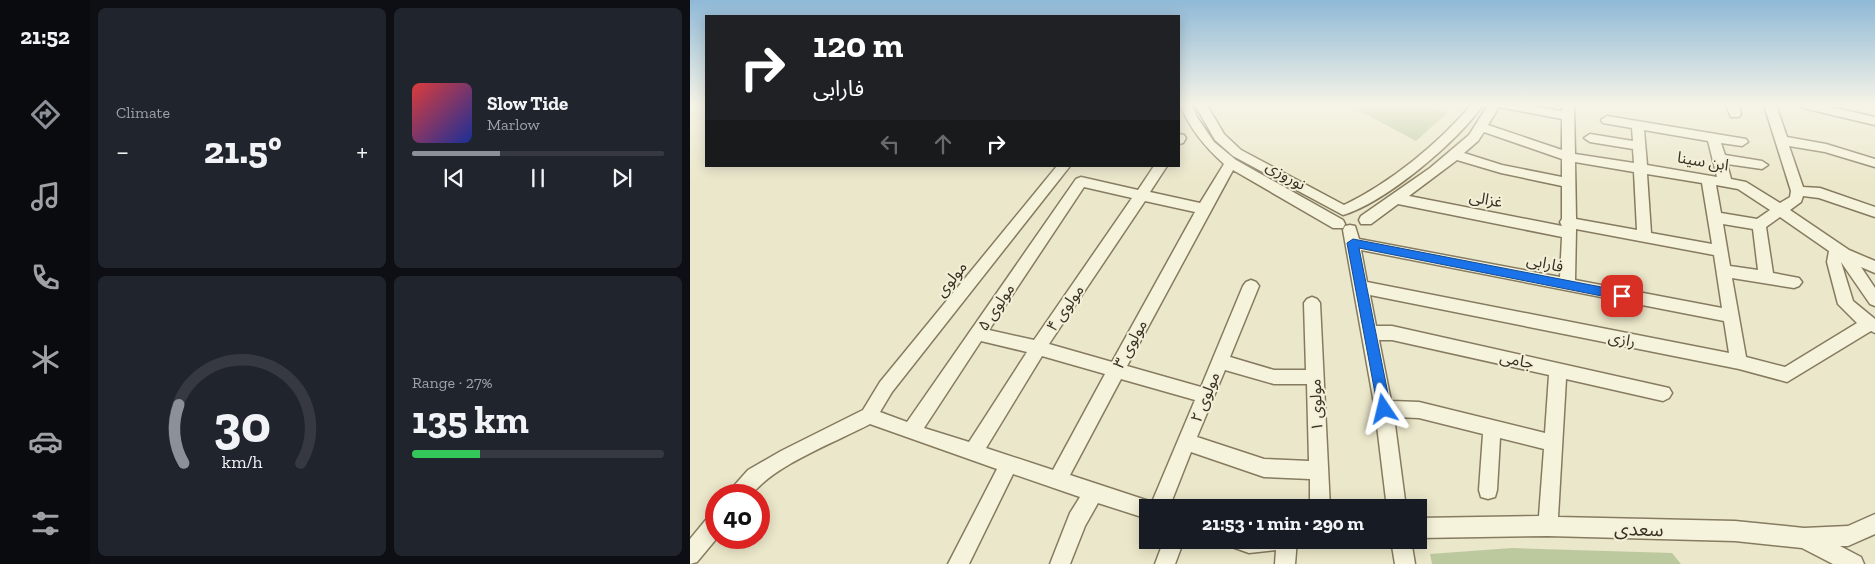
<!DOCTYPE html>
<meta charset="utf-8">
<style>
body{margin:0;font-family:"Zilla Slab","Noto Sans Arabic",serif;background:#20242c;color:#f1f3f6;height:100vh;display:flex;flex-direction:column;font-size:19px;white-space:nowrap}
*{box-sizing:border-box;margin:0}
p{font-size:16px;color:#9ea1a6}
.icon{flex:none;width:28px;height:28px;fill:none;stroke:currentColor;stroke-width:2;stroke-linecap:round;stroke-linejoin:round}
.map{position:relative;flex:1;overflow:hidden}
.panel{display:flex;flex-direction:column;gap:8px;padding:8px;background:#0d0f14;width:600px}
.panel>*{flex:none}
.guide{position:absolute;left:15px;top:15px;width:475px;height:152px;border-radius:0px;box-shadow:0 2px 12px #0003;background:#202124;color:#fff;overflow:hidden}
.speed{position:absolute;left:15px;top:484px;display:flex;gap:10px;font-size:25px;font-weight:700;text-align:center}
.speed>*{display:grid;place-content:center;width:65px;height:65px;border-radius:50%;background:#171b24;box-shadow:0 2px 12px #0003;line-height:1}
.speed .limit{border:8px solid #d22;background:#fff;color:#111}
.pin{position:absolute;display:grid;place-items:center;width:42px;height:42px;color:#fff;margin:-21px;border-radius:10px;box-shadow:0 2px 8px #0006}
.me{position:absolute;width:55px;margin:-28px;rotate:350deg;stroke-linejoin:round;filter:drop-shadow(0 0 4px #0008)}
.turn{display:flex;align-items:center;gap:18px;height:105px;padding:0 25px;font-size:22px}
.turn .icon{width:65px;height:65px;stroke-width:2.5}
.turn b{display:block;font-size:35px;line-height:42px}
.lanes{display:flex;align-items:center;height:48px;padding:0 25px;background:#0003;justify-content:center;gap:25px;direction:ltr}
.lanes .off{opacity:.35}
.big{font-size:38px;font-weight:700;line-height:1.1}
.panel .tile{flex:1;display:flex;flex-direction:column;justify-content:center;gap:8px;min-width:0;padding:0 18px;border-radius:8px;background:#20242c}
.panel .dial{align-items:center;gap:0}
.dial svg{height:130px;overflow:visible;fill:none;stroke:#363941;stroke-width:7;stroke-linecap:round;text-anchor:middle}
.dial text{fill:#f1f3f6;stroke:none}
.song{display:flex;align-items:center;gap:15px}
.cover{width:60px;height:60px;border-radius:8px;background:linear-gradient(135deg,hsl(0 70% 55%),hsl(230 70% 35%))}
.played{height:5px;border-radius:2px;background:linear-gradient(90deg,#8c9099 35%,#363941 35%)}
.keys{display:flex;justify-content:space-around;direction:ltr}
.heat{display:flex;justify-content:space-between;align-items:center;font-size:28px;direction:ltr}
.charge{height:8px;border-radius:4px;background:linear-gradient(90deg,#34c759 27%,#363941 0)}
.panel .tiles{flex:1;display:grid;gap:8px;grid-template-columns:repeat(2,1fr)}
.trip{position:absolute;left:449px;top:499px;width:288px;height:50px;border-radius:0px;background:#171b24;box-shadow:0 2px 12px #0003;font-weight:700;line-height:50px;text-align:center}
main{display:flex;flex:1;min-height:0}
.dock{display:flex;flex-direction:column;width:90px;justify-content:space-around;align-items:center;background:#090b0e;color:#9ea1a6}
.dock .icon{width:35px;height:35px}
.dock .active{color:#8c9099}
.dock b{font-size:22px;color:#f1f3f6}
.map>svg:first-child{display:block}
.green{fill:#bcc99e}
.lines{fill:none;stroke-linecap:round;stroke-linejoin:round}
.minor-casing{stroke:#867b60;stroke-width:3}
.minor{fill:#f6f3dc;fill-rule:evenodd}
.route{fill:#1a73e8;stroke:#114b97}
.labels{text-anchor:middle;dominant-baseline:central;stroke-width:4;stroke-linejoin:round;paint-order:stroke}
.street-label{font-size:16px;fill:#383022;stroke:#f3f0d9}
.near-street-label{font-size:19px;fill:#383022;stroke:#f3f0d9}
</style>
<main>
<nav class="dock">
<b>21:52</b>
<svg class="icon active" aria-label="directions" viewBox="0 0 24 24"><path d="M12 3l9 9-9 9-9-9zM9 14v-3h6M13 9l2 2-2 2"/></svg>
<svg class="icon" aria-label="music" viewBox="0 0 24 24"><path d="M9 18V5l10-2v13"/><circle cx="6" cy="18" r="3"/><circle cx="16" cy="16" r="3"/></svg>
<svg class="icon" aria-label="phone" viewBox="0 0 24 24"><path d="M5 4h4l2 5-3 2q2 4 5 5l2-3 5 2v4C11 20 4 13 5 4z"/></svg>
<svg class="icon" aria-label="climate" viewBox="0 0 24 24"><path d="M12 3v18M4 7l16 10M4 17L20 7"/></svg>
<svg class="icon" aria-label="car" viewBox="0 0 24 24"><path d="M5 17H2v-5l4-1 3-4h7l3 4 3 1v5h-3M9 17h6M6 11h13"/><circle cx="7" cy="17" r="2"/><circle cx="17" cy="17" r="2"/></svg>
<svg class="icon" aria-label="filters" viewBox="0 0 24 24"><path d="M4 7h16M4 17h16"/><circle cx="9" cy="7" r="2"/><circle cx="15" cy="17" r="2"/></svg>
</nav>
<section class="panel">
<div class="tiles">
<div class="tile"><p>Climate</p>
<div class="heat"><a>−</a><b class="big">21.5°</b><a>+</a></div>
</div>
<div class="tile">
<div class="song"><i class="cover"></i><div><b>Slow Tide</b><p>Marlow</p></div></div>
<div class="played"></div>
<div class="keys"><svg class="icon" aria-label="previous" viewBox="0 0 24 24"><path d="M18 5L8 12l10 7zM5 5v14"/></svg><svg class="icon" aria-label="pause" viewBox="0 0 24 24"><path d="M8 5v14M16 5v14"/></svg><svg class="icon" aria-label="next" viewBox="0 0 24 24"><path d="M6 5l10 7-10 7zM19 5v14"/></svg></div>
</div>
<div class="tile dial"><svg viewBox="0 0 100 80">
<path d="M14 69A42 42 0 1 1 86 69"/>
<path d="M14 69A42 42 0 0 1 11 33" stroke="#8c9099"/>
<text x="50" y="56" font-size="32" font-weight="700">30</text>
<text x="50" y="72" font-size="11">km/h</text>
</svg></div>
<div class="tile"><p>Range · 27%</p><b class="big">135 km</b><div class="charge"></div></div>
</div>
</section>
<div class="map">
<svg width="1185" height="564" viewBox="0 0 1185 564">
<rect width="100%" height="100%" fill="#ebe7ca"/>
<!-- green -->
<path class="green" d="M659 105H739L757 113 726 141Z
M822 548 982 553 991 564H742L740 554Z"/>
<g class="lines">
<!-- minor casing -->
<g class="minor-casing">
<path id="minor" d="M490 105H502L507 117 524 142 546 160 653 220 655 224 653 228H643L543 170 437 366 511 387 553 286 556 282 561 280 566 282 569 286 540 357 584 370H616L614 303 617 299 622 297 627 299 630 303 640 508H620V479L574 477 501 452 479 508H458V519L408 503 395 526 380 564H360L380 513 390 497 323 474 279 564H258L307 469 180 424C144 443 86 464 61 495H40L42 488 58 470 91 451 173 410 190 382 367 166H380L202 392 190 412 217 422 386 179 391 177 448 190 464 166H477L460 192 510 203 534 164C515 147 500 129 490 105ZM394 187 442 198 344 340 299 330ZM455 201 505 212 422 362 359 344ZM291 341 337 352 279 442 234 428ZM352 356 415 374 363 470 296 448ZM535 370 584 384H617L619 461 574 459 507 437ZM431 379 505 400 462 502 380 475Z
M505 105H517L534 134 551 150 654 205C700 183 748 144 781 105H793C767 142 696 202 653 215L543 156 525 140Z
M798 105H834L872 111V105H884L885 154 944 163 943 149 900 142 894 138 900 134 943 141 942 128 913 123 911 120 917 116 1056 139 1058 142 1052 146 1031 143 1035 155 1072 161 1078 165 1072 169 1037 164 1041 179 1056 182 1090 203 1100 197 1101 191 1074 105H1086L1097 137 1136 144 1185 159V167L1135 152 1099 146 1113 187 1130 188 1185 207V217L1129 198 1113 196 1111 202 1100 210 1159 250 1185 261V273L1171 267 1185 288V306L1180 304 1151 262 1163 301 1185 319V333L1181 331 1097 382 1049 369 680 295 686 326H702L979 388 982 393 979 398 973 401 876 379 868 517 1045 521 1114 528 1158 526 1185 514V534L1158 546H1150L1171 557 1174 564H1143L1112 548 1045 541 858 536 728 538V518L849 516 854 449 810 438 807 490 805 497 798 499 791 497 789 490 793 434 729 418 704 417 716 508H697L685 409 653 230 655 226 660 225 665 226 669 239 870 277 872 237 708 204 681 224H671L669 220 671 216 740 168 779 135ZM809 107 872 119V150L798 125ZM954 130 1018 141 1027 177 957 165ZM794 132 872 159V177L812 165 774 153 788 141ZM767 160 811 173 872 186V219L870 222 872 226 719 196ZM885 162 944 172 947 230 886 219ZM957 174 1012 183 1022 244 961 233ZM1026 185 1048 189 1080 210 1067 219 1031 213ZM1090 217 1139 251 1137 262 1148 304 1167 323 1095 367 1056 357 1042 278 1104 288 1109 286 1112 282 1109 278 1083 273 1076 227ZM1033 224 1063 229 1068 270 1040 266ZM886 229 1024 255 1032 308 885 280ZM671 250 1034 321 1039 353 677 282ZM689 340H702L859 375 855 433 729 402 701 401Z
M1036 105H1048L1051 114 1049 117H1041Z
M1111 105H1132L1185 117V125L1113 108Z
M489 134 494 135 496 138 493 143 489 144Z
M26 513 27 538 7 562 0 564V539L19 516Z
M474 540H494L485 564H465Z
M539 540H607L605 564H585L586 550 559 553 542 547Z
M701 540H721L725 564H705Z"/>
</g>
<!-- minor -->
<use href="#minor" class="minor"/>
</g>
<!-- sky -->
<linearGradient id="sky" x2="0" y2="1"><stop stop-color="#8fb9d7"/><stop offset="0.57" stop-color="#f6f4e7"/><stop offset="1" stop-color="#f6f4e7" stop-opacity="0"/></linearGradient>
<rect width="1185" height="184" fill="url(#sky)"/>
<!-- route -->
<path class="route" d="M663 239 932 291 937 296 932 300 669 248 701 409 699 413 694 415 690 413 688 409 657 243Z"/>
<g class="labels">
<!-- street labels -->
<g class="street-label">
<text transform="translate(1013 161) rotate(9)">ابن سینا</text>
<text transform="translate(596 175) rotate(30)">نوروزی</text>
<text transform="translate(796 199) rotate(11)">غزالی</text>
<text transform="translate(855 263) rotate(12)">فارابی</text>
<text transform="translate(261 279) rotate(-51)">مولوی</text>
<text transform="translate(306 307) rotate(-56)">مولوی ۵</text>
<text transform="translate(375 308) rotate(-55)">مولوی ۴</text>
<text transform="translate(932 339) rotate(11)">رازی</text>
<text transform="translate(440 344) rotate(-61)">مولوی ۳</text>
<text transform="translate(827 360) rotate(12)">جامی</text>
<text transform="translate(515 397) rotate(-68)">مولوی ۲</text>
<text transform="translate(626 405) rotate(-92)">مولوی ۱</text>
</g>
<!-- near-street labels -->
<g class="near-street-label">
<text transform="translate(949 529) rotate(2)">سعدی</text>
</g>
</g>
</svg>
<div class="speed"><div class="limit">40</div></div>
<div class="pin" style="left:932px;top:296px;background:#d93025"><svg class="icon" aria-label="arrive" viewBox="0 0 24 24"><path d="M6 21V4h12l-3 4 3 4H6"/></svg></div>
<svg class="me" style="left:694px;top:409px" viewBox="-20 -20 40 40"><path d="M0-17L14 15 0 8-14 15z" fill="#1a73e8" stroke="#fff" stroke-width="4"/></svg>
<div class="trip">21:53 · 1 min · 290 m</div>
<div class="guide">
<div class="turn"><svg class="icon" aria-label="right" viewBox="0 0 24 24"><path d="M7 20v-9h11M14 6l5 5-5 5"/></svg><div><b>120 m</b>فارابی</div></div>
<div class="lanes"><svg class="icon off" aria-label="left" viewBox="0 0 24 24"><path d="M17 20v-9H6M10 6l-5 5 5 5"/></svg><svg class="icon off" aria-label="ahead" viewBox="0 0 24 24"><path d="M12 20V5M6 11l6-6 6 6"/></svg><svg class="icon" aria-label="right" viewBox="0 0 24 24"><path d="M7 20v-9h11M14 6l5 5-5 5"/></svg></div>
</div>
</div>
</main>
